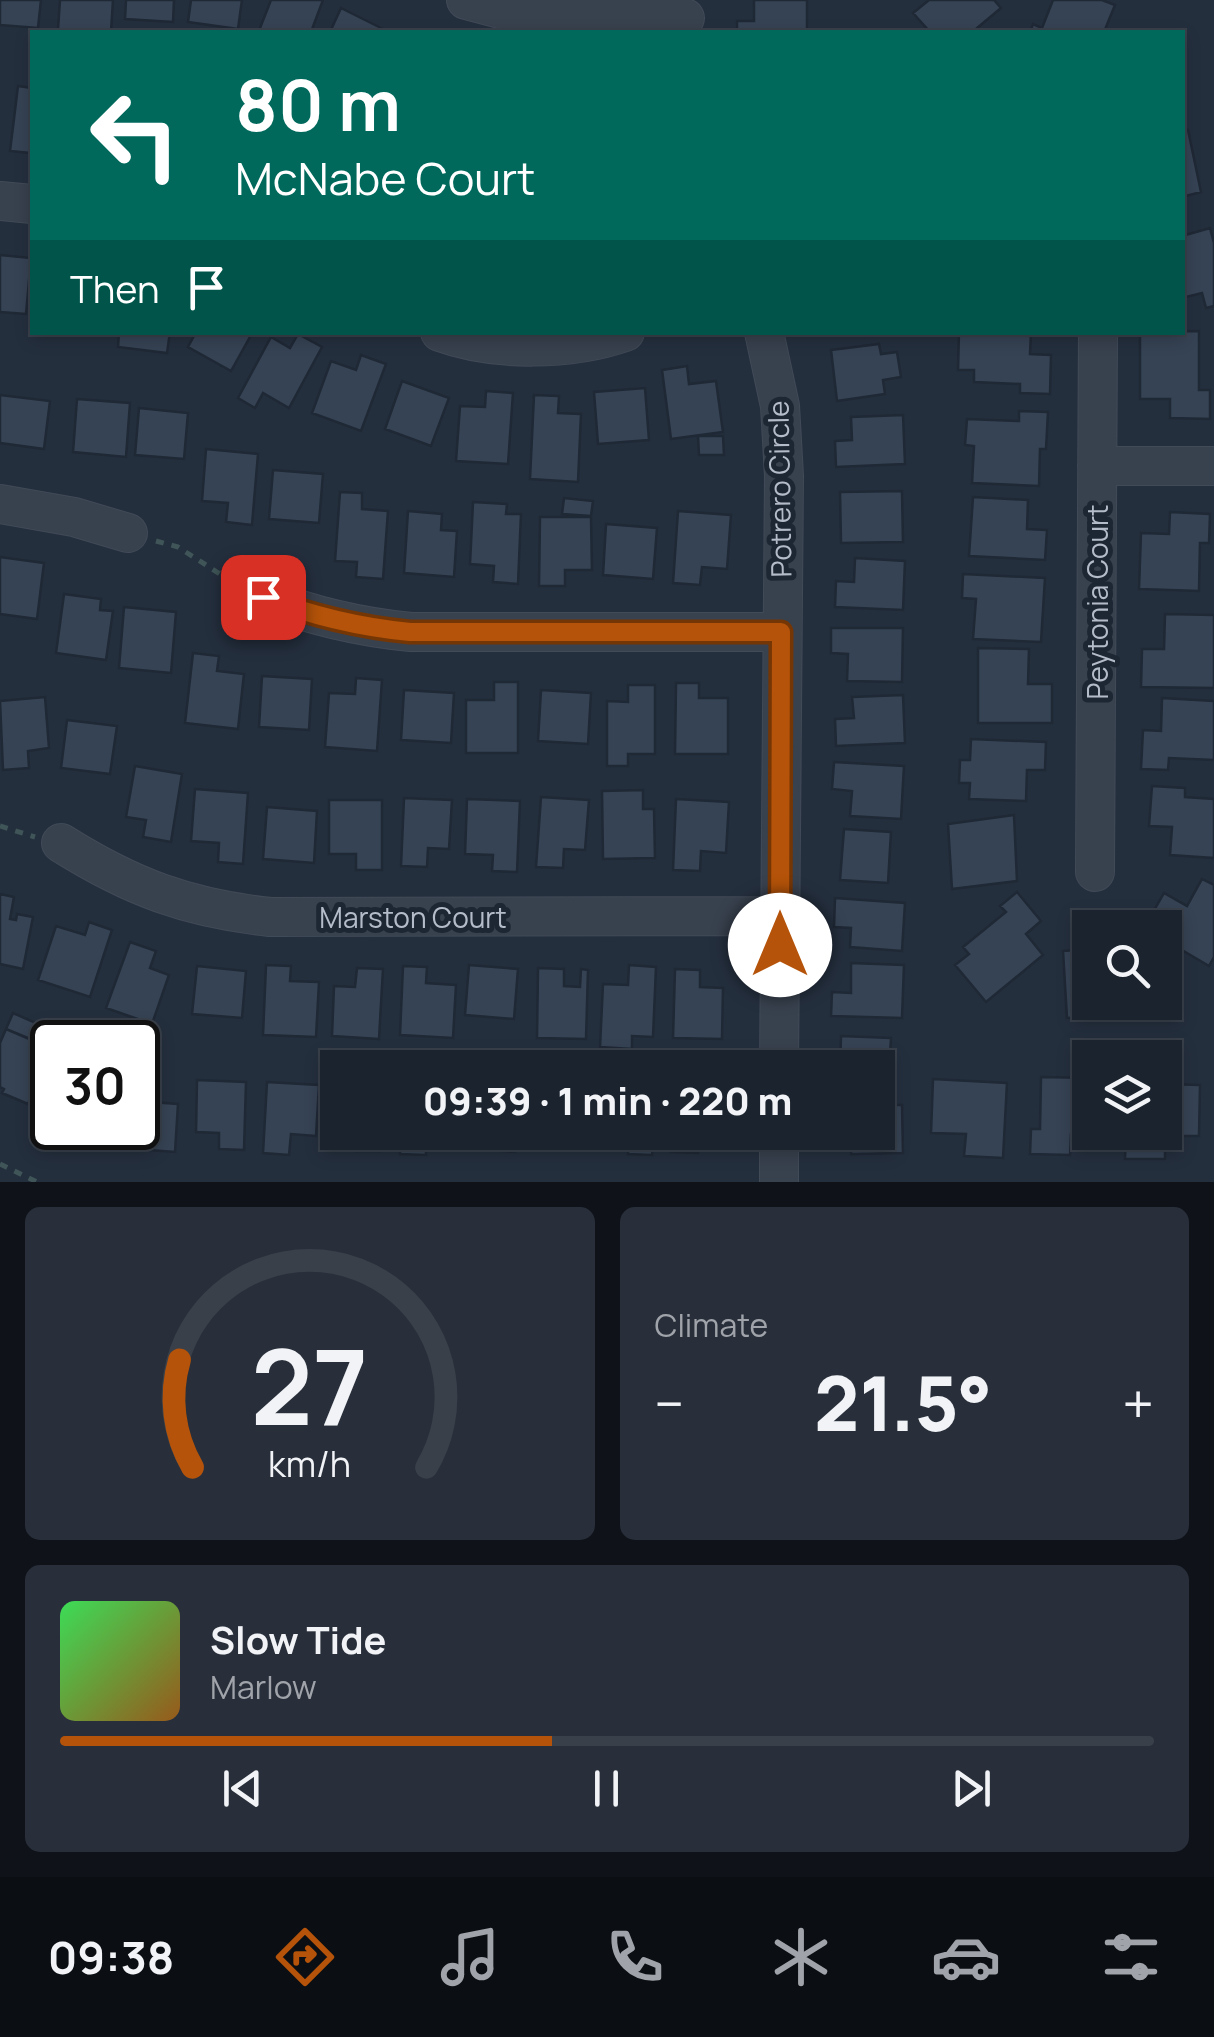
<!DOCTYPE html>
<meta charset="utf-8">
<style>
body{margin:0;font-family:Manrope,sans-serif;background:#282f3a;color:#f1f3f6;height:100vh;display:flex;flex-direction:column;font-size:38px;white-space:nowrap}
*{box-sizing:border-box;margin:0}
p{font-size:32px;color:#a0a4aa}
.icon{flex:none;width:55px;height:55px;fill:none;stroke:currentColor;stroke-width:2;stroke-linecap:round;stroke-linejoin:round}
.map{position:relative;height:1182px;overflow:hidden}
.details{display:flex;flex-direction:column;gap:25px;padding:25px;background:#0f1319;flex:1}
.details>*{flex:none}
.guide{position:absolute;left:30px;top:30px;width:1155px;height:305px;border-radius:0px;box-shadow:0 5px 15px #0003,0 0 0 2px #39404a;background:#00695c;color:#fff;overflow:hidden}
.buttons{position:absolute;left:1072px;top:910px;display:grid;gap:20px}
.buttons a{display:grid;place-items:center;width:110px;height:110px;border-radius:0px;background:#1b232e;box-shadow:0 5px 15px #0003,0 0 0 2px #39404a;font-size:50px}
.speed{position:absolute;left:30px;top:1020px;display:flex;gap:20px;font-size:50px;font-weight:700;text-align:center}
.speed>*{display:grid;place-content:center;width:130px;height:130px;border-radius:50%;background:#1b232e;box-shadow:0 5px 15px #0003,0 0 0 2px #39404a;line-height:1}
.speed .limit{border:5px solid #111;border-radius:15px;background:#fff;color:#111}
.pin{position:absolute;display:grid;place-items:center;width:85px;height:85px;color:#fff;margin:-42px;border-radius:20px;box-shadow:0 5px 15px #0006}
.me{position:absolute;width:110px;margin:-55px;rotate:0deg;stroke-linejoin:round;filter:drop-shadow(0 0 8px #0008)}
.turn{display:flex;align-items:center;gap:35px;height:210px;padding:0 40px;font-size:45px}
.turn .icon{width:130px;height:130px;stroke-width:2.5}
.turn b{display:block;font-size:70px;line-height:85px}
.then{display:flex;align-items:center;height:95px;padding:0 40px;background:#0003;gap:20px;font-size:38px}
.big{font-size:75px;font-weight:800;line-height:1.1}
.details .card{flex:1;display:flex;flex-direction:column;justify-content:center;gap:15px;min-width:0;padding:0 35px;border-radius:15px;background:#282f3a}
.details .dial{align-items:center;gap:0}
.dial svg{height:260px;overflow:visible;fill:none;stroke:#39404a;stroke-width:7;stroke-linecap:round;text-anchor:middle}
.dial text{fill:#f1f3f6;stroke:none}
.song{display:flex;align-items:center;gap:30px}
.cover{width:120px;height:120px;border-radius:15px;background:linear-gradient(135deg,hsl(130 70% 55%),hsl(30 70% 35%))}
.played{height:10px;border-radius:5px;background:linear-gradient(90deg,#b45309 45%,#39404a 45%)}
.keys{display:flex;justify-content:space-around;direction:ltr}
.heat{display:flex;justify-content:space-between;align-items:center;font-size:55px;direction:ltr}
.details .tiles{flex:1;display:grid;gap:25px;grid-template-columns:1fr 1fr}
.card:last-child{grid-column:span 2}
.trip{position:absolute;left:320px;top:1050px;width:575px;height:100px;border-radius:0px;background:#1b232e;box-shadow:0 5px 15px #0003,0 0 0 2px #39404a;font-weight:800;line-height:100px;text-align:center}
.tab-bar{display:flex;height:160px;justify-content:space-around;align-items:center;background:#0b0e12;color:#a0a4aa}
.tab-bar .icon{width:70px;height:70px}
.tab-bar .selected{color:#b45309}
.tab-bar b{font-size:45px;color:#f1f3f6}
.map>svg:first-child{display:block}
.building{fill:#364354;stroke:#1f2835;stroke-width:2.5}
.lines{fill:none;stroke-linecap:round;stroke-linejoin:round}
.minor-casing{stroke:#414a57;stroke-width:40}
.path{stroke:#3f5557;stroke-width:5;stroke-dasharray:8 8;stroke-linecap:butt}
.minor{stroke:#38414e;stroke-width:38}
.route-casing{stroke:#753606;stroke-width:25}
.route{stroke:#b45309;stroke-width:18}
.labels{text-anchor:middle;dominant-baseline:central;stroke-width:10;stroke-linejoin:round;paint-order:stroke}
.street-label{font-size:28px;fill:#b4bcc9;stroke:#1d2633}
</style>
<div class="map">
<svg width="1214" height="1182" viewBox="0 0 1214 1182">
<rect width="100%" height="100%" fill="#242f3e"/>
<!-- building -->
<path class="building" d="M0 0H41L38 28 0 25Z
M60 0H113L111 32 58 29Z
M126 0H174L173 22 125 19Z
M191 0H242L238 29 188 22Z
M271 0H323L311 32H272L260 28Z
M754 0H807V32H737V21H754Z
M929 0H994L1001 8 977 28 981 32H930L913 13Z
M1053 0H1102L1115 5 1104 32H1030L1033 24 1042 28Z
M341 8 389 32H330Z
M18 86 32 88V160L30 153 10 151Z
M1188 130 1201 192 1182 197V131Z
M1210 228 1214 243V306L1206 308 1202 293 1182 298V236Z
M0 255 31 258 26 314 0 312Z
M1199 331V390H1210V419L1170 418V399H1140V332Z
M119 332H170L167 353 118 347Z
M196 332H247L251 335 231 371 188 347Z
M959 332H1031L1030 354 1051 355 1050 394 1020 393V384L974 382V370H958Z
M298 334 322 347 289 408 263 393 255 408 238 398 271 337 290 348Z
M879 344 881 354 897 352 901 377 883 380 885 394 837 401 831 350Z
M361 355 386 364 361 431 312 413 331 361 356 370Z
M687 366 689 384 716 381 723 432 671 439 662 370Z
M402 381 449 398 431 446 385 429Z
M645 388 649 440 598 444 594 392Z
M486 391 513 393 508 464 456 461 460 406 485 407Z
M0 395 50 401 44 449 0 443Z
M534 395 559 396 558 413 581 414 578 482 530 479Z
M77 399 130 403 126 457 73 452Z
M139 408 188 413 184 459 135 455Z
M1019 411 1048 412 1046 449H1040L1039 486 972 483 974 446 965 445 967 419 1019 421Z
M903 415 905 464 836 467 835 441 852 440 851 417Z
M698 436H723L724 455H699Z
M206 449 258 454 252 525 226 522 228 503 202 501Z
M273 470 323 474 319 523 269 519Z
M902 491 903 542 841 543 840 492Z
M340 492 362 493V509L388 511 383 579 356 577 357 562 335 561Z
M973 497 1028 500 1027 529 1047 530 1045 560 969 556Z
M564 498 593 501 591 516 562 514Z
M473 502 507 504 506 514H521L518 584 493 582 494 566 470 564Z
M408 511 442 514 441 530 457 531 454 577 404 573Z
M678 511 731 515 727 569 702 567 700 585 673 583Z
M1170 512 1210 514 1209 543H1200L1199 591 1139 589 1141 533 1169 534Z
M540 517H591L592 570H565V586H539Z
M606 524 657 528 653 579 603 575Z
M0 557 44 563 37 619 0 614Z
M855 558 905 561 903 610 835 607 836 581 854 582Z
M963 574 1045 578 1041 642 973 639 976 599 962 598Z
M64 594 101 599 100 610 113 611 106 660 56 653Z
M124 607 176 612 171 673 119 668Z
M1165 614 1214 615V688L1141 687 1142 649H1164Z
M831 628H903L902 682 847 681 848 654 831 653Z
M978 648 1029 649 1028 684H1052V723H978Z
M193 653 219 656 217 671 244 674 238 729 185 723Z
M262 676 312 679 309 730 259 727Z
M356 678 382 680 377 751 325 747 329 693 355 694Z
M494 682H518V753H466V700H494Z
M676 683H699V698H728V754H675Z
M628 685H655V754H628V766H607V701L628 702Z
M404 690 454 693 451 743 401 740Z
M541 690 591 693 588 744 538 741Z
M903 695 905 743 836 746 835 719 854 718 852 697Z
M45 697 49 748 28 751 29 768 3 770 0 701Z
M1162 698 1214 701V760L1169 758 1168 770 1141 769 1143 730 1161 731Z
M67 720 117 726 110 774 61 768Z
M971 739 1046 742 1045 770H1027L1026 801 969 799 970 783H959L960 760H970Z
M834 762 904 766 901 819 850 816 852 791 832 789Z
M135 766 182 774 171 842 143 837 146 820 126 817Z
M1152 786 1185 788V797L1214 799V858L1170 855 1172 827 1149 826Z
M195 789 248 793 243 864 218 862 219 843 191 841Z
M643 790V809H654L655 858 603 859 602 791Z
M541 797 589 800 585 850 564 849 563 868 536 867Z
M404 798 452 800 449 849 428 848 427 867 401 866Z
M467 799 520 801 517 872 492 871 493 855 465 854Z
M676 799 729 802 726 853 701 851 700 871 673 870Z
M329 800H382V870H356V854H329Z
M267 807 317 811 314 863 263 859Z
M1014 815 1017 881 952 889 948 824Z
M844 829 891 832 888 883 840 880Z
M1202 879 1214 885V957L1209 966 1165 940V928H1144L1164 893 1187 906Z
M1017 892 1041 921 1026 934 1043 955 986 1002 955 965 969 954 963 947 1006 912 1000 906Z
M0 894 14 897 10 919 16 920 17 914 33 917 23 969 0 964Z
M835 898 905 903 902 951 850 947 851 928 834 927Z
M89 922 112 930 90 997 38 980 56 926 85 935Z
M130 942 156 951 150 968 169 975 152 1024 106 1008Z
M1090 949V1002H1126L1127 1006 1100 1008 1101 1016 1067 1018 1063 951Z
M851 963 904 965 902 1018 831 1016 832 992 851 993Z
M266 965 291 966 290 981 319 982 316 1037 263 1035Z
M469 965 518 969 514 1019 465 1015Z
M629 965 656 967 653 1037 632 1036V1049L600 1047 603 984 628 985Z
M197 966 246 971 242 1018 192 1014Z
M403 966 427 967 426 983 456 985 453 1038 400 1035Z
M357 968 383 969 379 1039 332 1036 334 986 355 987Z
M538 968 564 969V986L580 987 581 969 588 970 586 1039 537 1038Z
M675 969 700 970V987L723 988 722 1039 673 1038Z
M13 1013 45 1027 36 1042 6 1029Z
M6 1029 52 1048 28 1104 2 1093 4 1089 0 1087V1043Z
M841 1036 891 1038 888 1089 878 1088V1068H840Z
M1041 1077 1090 1078V1132L1100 1135 1071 1134 1070 1155 1030 1154 1031 1129H1040Z
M933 1079 1007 1083 1003 1158 964 1156 966 1134 931 1133Z
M197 1080 246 1082 244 1150 219 1149V1133L196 1132Z
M267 1082 319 1085 316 1136 291 1134 289 1155 263 1153Z
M333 1082H338V1132H381V1151H355V1134H333Z
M1165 1084 1200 1085 1199 1136H1165V1159H1125L1126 1132H1165Z
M138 1101 178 1104 175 1152 124 1148 126 1128H138Z
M878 1105H902L903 1153 851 1154V1132H878Z
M401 1132H454V1139L426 1138V1155L400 1154Z
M516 1132 515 1152 491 1150 492 1134 468 1133Z
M536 1132H588L587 1146 536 1143Z
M600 1132H654L652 1155 628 1154V1140L599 1138Z
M673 1132H722L721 1136 700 1134 698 1153 671 1152Z"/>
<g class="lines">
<!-- minor casing -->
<g class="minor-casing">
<path id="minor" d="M466 0 515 13 685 18
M0 201 32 204
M440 332C494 352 571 351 625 332
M764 332 780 406 784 476 779 1068
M1097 466H1214
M0 504 74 517 128 533
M263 597C312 616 358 627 411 632H781
M61 843C131 887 187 908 270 917L781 916
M1095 872 1098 332
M779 1132V1182"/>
</g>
<!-- path -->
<path class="path" d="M156 541 178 547 237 585
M0 826 35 837
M0 1164 37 1182"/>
<!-- minor -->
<use href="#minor" class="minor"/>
</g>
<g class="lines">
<!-- route casing -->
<g class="route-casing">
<path id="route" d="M263 597C312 616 358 627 410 632H781L780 945"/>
</g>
<!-- route -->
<use href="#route" class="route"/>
</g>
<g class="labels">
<!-- street labels -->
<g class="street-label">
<text transform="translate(779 489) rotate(-91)">Potrero Circle</text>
<text transform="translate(1097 602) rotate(-90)">Peytonia Court</text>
<text x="413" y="917">Marston Court</text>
</g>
</g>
</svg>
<div class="buttons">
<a><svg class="icon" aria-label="search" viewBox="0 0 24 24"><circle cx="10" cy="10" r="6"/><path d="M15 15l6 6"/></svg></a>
<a><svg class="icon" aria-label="layers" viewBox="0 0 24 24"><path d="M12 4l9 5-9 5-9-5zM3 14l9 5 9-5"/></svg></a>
</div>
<div class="speed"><div class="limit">30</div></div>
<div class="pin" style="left:263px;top:597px;background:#d93025"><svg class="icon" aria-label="arrive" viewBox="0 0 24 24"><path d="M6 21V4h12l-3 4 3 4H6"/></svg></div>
<svg class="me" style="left:780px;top:945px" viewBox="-20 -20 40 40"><circle r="19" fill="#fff"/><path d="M0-13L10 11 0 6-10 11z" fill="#b45309"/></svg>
<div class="trip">09:39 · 1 min · 220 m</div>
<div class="guide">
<div class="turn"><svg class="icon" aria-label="left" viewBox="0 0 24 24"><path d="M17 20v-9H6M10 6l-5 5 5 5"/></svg><div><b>80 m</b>McNabe Court</div></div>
<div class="then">Then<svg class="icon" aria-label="arrive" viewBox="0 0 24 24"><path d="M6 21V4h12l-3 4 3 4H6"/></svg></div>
</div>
</div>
<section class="details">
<div class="tiles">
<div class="card dial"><svg viewBox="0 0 100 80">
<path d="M14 69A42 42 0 1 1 86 69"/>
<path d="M14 69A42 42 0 0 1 10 36" stroke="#b45309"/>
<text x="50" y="56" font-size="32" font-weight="700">27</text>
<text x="50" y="72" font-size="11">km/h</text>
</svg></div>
<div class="card"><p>Climate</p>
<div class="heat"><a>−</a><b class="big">21.5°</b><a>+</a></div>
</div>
<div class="card">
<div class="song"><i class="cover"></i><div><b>Slow Tide</b><p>Marlow</p></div></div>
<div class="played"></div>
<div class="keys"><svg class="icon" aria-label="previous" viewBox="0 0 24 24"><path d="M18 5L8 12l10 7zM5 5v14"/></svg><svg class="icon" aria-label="pause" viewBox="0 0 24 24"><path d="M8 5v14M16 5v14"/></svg><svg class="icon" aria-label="next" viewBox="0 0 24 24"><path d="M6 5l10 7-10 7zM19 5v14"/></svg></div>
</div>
</div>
</section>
<nav class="tab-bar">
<b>09:38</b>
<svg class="icon selected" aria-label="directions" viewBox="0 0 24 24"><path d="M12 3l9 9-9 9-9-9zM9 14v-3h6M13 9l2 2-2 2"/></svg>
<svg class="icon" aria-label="music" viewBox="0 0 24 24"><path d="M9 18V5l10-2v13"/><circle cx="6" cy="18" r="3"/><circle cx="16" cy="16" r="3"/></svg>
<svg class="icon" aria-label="phone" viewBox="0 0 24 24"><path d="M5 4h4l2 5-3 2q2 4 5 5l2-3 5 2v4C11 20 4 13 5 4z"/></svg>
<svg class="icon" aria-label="climate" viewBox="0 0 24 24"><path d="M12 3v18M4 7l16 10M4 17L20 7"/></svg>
<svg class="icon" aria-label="car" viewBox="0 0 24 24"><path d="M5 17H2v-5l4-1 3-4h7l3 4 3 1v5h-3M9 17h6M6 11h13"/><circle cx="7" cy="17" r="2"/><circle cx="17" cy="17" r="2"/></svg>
<svg class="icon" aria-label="filters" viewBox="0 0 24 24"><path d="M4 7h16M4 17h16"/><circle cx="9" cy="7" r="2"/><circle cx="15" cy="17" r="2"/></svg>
</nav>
